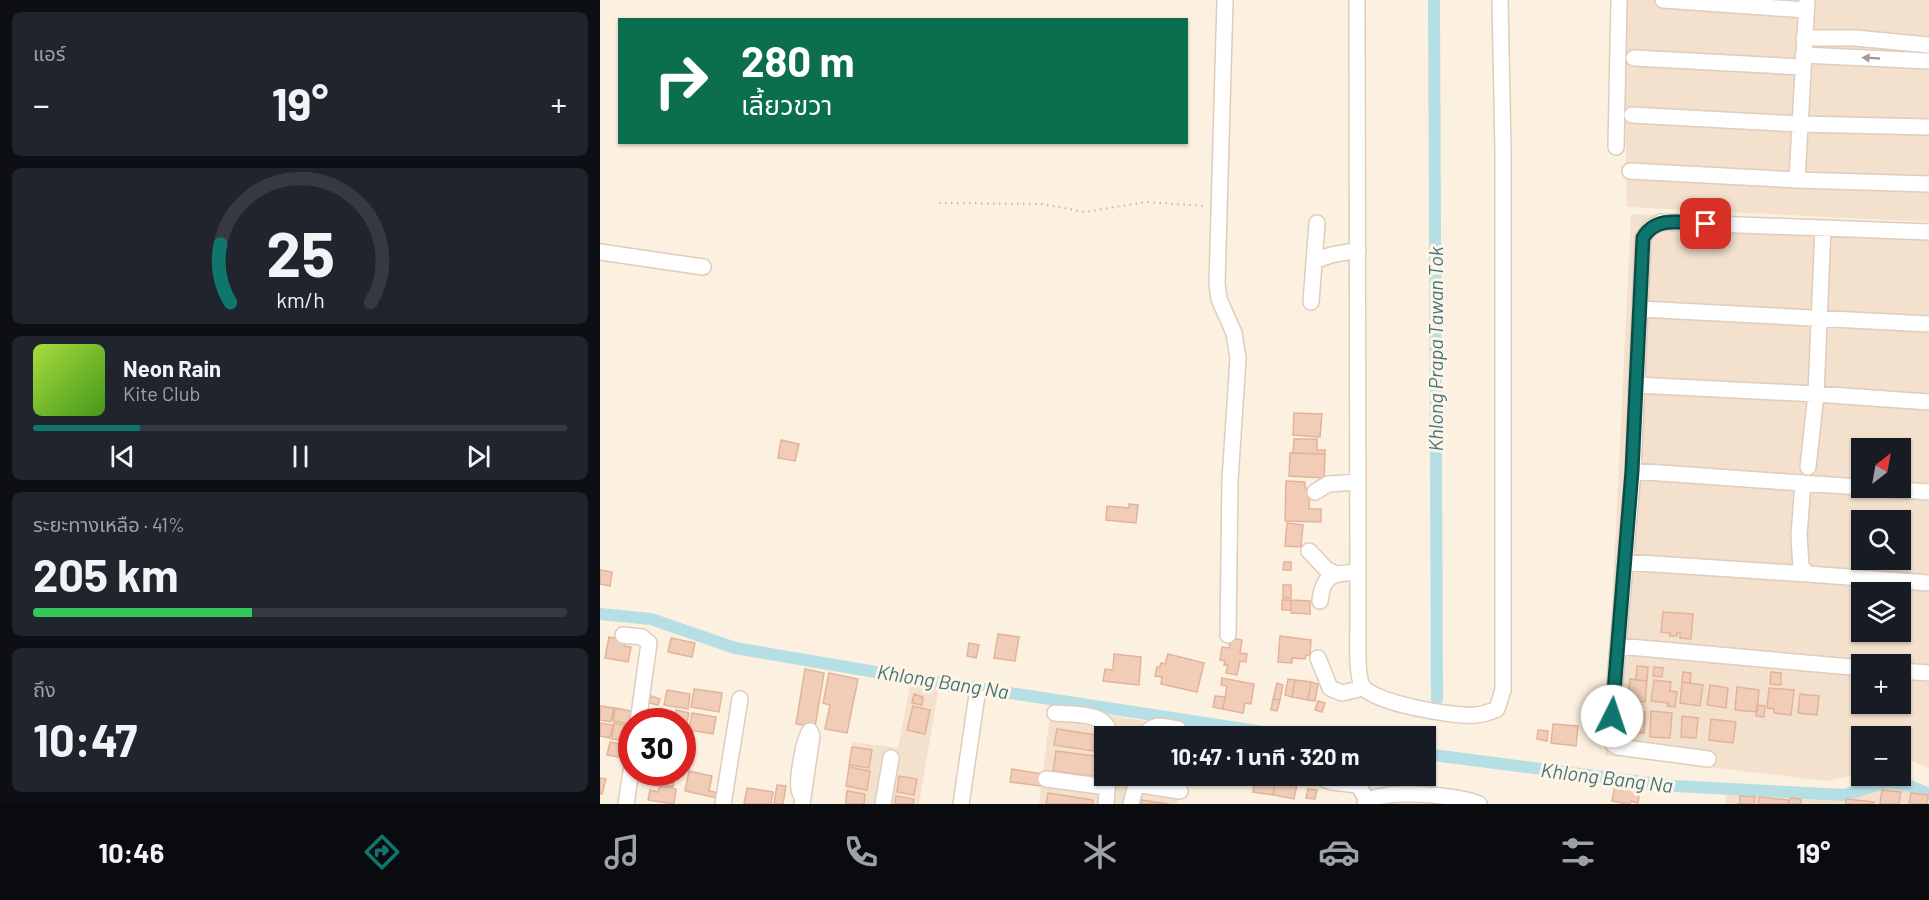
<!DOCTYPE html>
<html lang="th">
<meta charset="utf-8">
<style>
body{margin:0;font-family:Barlow,"Noto Sans Thai",sans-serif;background:#20242c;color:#f1f3f6;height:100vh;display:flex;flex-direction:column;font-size:22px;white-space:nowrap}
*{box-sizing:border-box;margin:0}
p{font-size:20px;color:#9ea1a6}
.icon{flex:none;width:33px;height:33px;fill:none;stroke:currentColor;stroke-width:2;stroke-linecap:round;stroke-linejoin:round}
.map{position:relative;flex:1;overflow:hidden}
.sheet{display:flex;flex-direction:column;gap:12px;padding:12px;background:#0d0f14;width:600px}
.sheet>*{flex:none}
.banner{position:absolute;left:18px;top:18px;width:570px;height:126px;border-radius:0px;box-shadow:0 2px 4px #0004;background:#0b6e4f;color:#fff;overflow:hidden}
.needle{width:39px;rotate:31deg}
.buttons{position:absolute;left:1251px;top:438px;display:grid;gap:12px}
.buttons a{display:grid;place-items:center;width:60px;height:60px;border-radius:0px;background:#171b24;box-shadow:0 2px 4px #0004;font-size:30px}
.speed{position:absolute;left:18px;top:708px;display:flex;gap:12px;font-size:30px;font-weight:700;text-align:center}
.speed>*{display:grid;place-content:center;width:78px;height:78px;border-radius:50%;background:#171b24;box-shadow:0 2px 4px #0004;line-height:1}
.speed .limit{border:9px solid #d22;background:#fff;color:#111}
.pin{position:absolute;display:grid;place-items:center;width:51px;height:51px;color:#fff;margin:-26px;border-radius:12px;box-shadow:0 3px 9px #0006}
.me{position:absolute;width:66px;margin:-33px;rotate:4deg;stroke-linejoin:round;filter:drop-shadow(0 0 4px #0008)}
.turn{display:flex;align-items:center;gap:21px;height:126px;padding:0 24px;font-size:27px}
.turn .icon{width:78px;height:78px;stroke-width:2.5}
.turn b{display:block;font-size:42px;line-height:51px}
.big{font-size:45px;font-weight:700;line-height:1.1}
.sheet .card{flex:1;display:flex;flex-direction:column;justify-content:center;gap:9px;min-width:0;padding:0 21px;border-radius:9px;background:#20242c}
.sheet .dial{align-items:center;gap:0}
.dial svg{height:156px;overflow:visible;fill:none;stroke:#363941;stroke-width:7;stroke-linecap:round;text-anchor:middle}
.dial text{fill:#f1f3f6;stroke:none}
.song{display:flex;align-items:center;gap:18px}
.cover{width:72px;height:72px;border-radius:9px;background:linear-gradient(135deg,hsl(80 70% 55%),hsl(100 70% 35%))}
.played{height:6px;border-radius:3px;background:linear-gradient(90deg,#0f766e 20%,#363941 20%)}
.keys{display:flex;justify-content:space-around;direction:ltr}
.heat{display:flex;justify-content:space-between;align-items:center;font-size:33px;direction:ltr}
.charge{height:9px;border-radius:4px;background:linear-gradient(90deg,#34c759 41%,#363941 0)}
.trip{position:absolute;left:494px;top:726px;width:342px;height:60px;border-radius:0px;background:#171b24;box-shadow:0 2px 4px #0004;font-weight:700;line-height:60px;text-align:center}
.tab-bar{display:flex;height:96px;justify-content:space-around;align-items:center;background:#090b0e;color:#9ea1a6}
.tab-bar .icon{width:42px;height:42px}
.tab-bar .active{color:#0f766e}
.tab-bar b{font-size:27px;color:#f1f3f6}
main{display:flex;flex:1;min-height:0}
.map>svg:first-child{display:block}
.residential{fill:#f3e1ce;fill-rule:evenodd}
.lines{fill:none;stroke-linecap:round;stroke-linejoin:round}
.canal{stroke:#b5dfe4;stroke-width:12}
.building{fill:#f1cdb8;stroke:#e3b399;stroke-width:1.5}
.minor-casing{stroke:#dfccbc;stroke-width:18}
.path{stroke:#d5b09c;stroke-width:2;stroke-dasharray:1.5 4.5;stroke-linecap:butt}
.minor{stroke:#fff;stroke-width:15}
.oneway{fill:#aa9991}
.route-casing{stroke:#0a4d48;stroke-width:15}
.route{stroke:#0f766e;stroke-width:10}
.labels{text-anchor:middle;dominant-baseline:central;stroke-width:6;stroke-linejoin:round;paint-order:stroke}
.water-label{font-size:20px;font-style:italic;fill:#3f767f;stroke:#fff4e6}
</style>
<main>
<section class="sheet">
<div class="card"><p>แอร์</p>
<div class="heat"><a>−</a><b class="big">19°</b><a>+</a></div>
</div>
<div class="card dial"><svg viewBox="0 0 100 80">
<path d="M14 69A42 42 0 1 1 86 69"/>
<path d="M14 69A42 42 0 0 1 9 39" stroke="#0f766e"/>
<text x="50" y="56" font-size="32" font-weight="700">25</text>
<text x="50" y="72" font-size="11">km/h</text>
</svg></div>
<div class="card">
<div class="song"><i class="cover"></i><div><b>Neon Rain</b><p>Kite Club</p></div></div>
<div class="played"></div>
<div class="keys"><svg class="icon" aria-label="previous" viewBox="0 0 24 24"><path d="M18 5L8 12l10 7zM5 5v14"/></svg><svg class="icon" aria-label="pause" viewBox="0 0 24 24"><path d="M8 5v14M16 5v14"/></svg><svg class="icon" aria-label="next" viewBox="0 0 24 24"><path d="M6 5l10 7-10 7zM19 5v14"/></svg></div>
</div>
<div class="card"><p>ระยะทางเหลือ · 41%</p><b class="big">205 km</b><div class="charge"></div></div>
<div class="card"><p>ถึง</p><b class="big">10:47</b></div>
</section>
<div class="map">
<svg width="1329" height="804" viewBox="0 0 1329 804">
<rect width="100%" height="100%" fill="#fcf0e0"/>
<!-- residential -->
<path class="residential" d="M1023 0H1329V222L1027 207Z
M1031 214 1329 227V768L1309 760 1301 762 1300 736H1262L1261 774 1227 781 1005 755ZM1262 448H1300V488H1262ZM1262 520H1300V560H1262ZM1262 592H1300V632H1262ZM1262 664H1300V704H1262Z
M311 681 339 687 319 804H244L252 742 298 748Z
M451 707 587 727 586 736H504V776H581L578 804H439Z
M1296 777 1329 795V804H1125L1126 794 1224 799Z"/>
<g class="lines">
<!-- canal -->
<path class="canal" d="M834 0 837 699
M0 614 51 619 135 648 293 675 690 736
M825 754 1074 786 1244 795 1288 782 1308 785 1329 794"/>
</g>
<!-- building -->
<path class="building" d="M694 413 722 414 720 437 693 435Z
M694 439H717V450H725V454L693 453Z
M181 440 199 444 195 461 178 458Z
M690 453 725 454 724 478 689 476Z
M686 481 705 482V488L710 489 709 509H721V522L685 521Z
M529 504 538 505 536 523 506 520 507 506 529 508Z
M687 523 703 525 701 547 685 546Z
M684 562H691V570H683Z
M0 570 12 572 10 586 0 584Z
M683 585H691V598H683Z
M682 600H691V610H682Z
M691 600 710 601V614L691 613Z
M1063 612 1093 614 1091 639 1080 638V633H1077V636H1070V633L1061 632Z
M398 634 419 637 415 661 394 658Z
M680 636 711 640 710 655H706L705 659 692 658V663L678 662Z
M9 637 25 640 24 646 31 647 28 662 5 658Z
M71 638 95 643 92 657 68 652Z
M631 638 642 640 640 653 647 654 646 662 640 661 637 675 626 673 628 665H624L625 661 620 660 622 647 629 648Z
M369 643 379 645 376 658 367 656Z
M514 654 541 657 539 685 503 681 505 669 513 670Z
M568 654 604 663 597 692 561 684 562 677 555 676 557 667H560L561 663 565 664Z
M1037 666 1048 667 1047 681 1036 680Z
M1054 667 1063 668 1062 677 1053 676Z
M205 669 224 673 215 727 196 724Z
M1083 672 1091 673 1090 683 1082 682Z
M1171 672 1181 673V685L1170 684Z
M229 673 258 679 247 733 225 729 230 705 223 703Z
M622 678 654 684 651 704 645 703 643 713 623 709 627 686 621 685Z
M688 679 695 680 692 697 685 695Z
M1030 679 1047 681 1045 702 1028 700Z
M695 680 711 682 708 700 692 697Z
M1054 680 1071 682 1070 691 1077 692 1075 707 1067 706 1068 703 1051 701Z
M711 682 718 684 715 701 708 700Z
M1082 682 1103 685 1100 706 1080 703Z
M677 683 683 685 680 700 673 699Z
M1110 685 1128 688 1126 708 1107 705Z
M1137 687 1159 690 1157 712 1135 710Z
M1169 688 1194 690 1191 715 1174 713V709L1167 708Z
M94 689 122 693 119 712 91 707Z
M67 690 90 694 88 709 64 705Z
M314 694 323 697 322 705 312 703Z
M1200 694 1219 696 1217 715 1198 713Z
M51 696 60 699 58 705 49 703Z
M615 696 625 697 623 709 613 707Z
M673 699 680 700 677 711 671 710Z
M718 701 725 703 722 712 715 710Z
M1157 705 1165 706 1164 717 1156 716Z
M0 706 14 708 11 722 0 720Z
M313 706 330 710 325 734 307 730Z
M15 708 31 711 29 724 13 721Z
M60 708 67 710 65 722H58Z
M76 710 89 713 86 727H82V722H67L68 717 74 719Z
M49 711 58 713 56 722H47Z
M1027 711 1045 712 1044 733 1026 732Z
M1051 711 1072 713 1070 738 1050 737Z
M92 713 116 717 113 734 89 730Z
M1082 716 1098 718 1096 738 1081 737Z
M1111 719 1136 722 1133 743 1109 740Z
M0 723 13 725 10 738 0 736Z
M14 723 29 726 27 741 12 739Z
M953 724 978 726 976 746 951 743Z
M457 729 495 735 493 751 454 745Z
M938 730 948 731 947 741 937 739Z
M10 742 27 745 24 758 7 755Z
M252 747 272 750 269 768 249 765Z
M456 751 501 757 499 777 453 771Z
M249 767 270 771 267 790 246 786Z
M412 769 443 774 441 786 410 782Z
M89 771 112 776 109 791 119 793 118 798 85 791Z
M50 772H76L73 787 48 781Z
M299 776 317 779 314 795 297 792Z
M552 776H582L581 781Z
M655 776H676L673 795 653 792Z
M676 776 698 780 694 799 673 795Z
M0 778 6 779 2 794H0Z
M1016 779 1035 782 1034 789 1040 791 1038 803 1031 801 1030 804H1027L1012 801Z
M177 785 186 786 183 804H174Z
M60 786 76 789 74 804 48 800 50 790 58 792Z
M147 788 173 792 171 804H144Z
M708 789 717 790 715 799 706 798Z
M1282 790 1301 792 1299 804H1280Z
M247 791 265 794 264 804H246Z
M448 793 493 800V804H446Z
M1311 793 1328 795 1327 804H1309Z
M296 796 314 799 313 804H295Z
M1140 796 1155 797 1154 804H1137L1140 803Z
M1159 797 1188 800V804H1158Z
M1190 798 1201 799V804H1189Z
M1246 799 1274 802V804H1246Z
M541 800 569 804H541Z"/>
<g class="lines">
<!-- minor casing -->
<g class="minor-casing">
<path id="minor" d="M625 0 617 284 619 299 634 333 638 358 630 480 628 635
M757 0 758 621C758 635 756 674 762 685 770 703 855 717 875 715 883 715 890 712 897 709L903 690V149L900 0
M1063 0 1206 10
M1204 38H1255L1329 45
M1203 55 1329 61
M1034 58 1202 67
M1032 115 1199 124 1329 127
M1016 147 1019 0
M1030 171 1197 180 1329 184
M1197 180 1207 0
M0 252 103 267
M714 261 731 255 758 250
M711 302 717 223
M1040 309 1329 324
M1036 385 1216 394 1329 402
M1208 467 1216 394 1223 228
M1033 471 1329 492
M1203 483 1199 535 1201 567 1208 574 1329 583
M715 492 728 484 758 482
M709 551 726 569 736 574
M1024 562 1208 574
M720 601C723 573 734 574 758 572
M23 635 42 637 49 643 38 722
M1018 646 1262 668
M718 658 730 688 742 693 763 688
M1300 671 1329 673
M455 713C475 715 507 711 510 736
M546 736C552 721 565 727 578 729
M1108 759 1018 747 1013 744 1010 739 1033 471 1043 238 1050 228 1061 222 1329 232
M725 776 726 780 732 782 758 785 767 800
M446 779 507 787
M536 784 580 791
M26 804 32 765
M123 804 140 699
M202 804 212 736 210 731C204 737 197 779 199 789 199 791 201 795 203 798
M283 804 291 758
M361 804 377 695
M506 804 508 776
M531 804 538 776
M765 804C776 787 861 795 879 804"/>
</g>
<!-- path -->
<path class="path" d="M339 203 442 204 485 212 546 202 607 206"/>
<!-- minor -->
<use href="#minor" class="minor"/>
</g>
<!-- one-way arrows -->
<defs><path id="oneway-solid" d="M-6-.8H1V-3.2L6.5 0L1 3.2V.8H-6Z" transform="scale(1.5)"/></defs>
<use class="oneway" href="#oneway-solid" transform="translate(1271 58) rotate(-177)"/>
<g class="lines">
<!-- route casing -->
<g class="route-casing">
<path id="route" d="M1012 716 1032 471 1043 238C1056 215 1083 223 1106 224"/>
</g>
<!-- route -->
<use href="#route" class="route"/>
</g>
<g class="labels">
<!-- water labels -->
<g class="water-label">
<text transform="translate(835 349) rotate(-90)">Khlong Prapa Tawan Tok</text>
<text transform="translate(343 681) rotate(9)">Khlong Bang Na</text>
<text transform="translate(1007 777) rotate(7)">Khlong Bang Na</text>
</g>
</g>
</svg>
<div class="buttons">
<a><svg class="needle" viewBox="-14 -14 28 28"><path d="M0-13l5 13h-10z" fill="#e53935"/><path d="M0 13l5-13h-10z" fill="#9ea1a6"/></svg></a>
<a><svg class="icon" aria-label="search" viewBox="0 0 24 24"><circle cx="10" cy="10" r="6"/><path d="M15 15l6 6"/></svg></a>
<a><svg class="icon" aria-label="layers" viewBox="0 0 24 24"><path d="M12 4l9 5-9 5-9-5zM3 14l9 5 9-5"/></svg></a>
<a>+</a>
<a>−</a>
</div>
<div class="speed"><div class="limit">30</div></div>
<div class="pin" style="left:1106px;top:224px;background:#d93025"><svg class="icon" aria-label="arrive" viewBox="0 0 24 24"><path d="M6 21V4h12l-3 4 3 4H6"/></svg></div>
<svg class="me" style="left:1012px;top:716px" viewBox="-20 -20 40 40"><circle r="19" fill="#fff"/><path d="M0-13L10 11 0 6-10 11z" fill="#0f766e"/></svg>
<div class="trip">10:47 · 1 นาที · 320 m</div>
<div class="banner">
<div class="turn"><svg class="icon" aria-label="right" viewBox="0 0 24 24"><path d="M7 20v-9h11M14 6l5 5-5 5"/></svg><div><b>280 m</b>เลี้ยวขวา</div></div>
</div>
</div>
</main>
<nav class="tab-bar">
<b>10:46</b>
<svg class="icon active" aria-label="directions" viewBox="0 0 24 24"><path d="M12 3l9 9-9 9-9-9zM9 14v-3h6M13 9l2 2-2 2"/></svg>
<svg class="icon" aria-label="music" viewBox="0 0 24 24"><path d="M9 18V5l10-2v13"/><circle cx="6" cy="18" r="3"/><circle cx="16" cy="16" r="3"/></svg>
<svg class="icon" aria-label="phone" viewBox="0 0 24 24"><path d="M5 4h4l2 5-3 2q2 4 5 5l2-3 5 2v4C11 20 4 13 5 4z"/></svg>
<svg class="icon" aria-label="climate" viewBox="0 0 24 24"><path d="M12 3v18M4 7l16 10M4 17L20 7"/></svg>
<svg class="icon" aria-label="car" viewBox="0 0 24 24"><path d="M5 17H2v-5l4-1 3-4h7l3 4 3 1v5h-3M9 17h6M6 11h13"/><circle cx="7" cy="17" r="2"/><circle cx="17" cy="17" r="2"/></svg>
<svg class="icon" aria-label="filters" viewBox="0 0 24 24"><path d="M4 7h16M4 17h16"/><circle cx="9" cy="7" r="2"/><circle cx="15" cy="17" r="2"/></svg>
<b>19°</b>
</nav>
